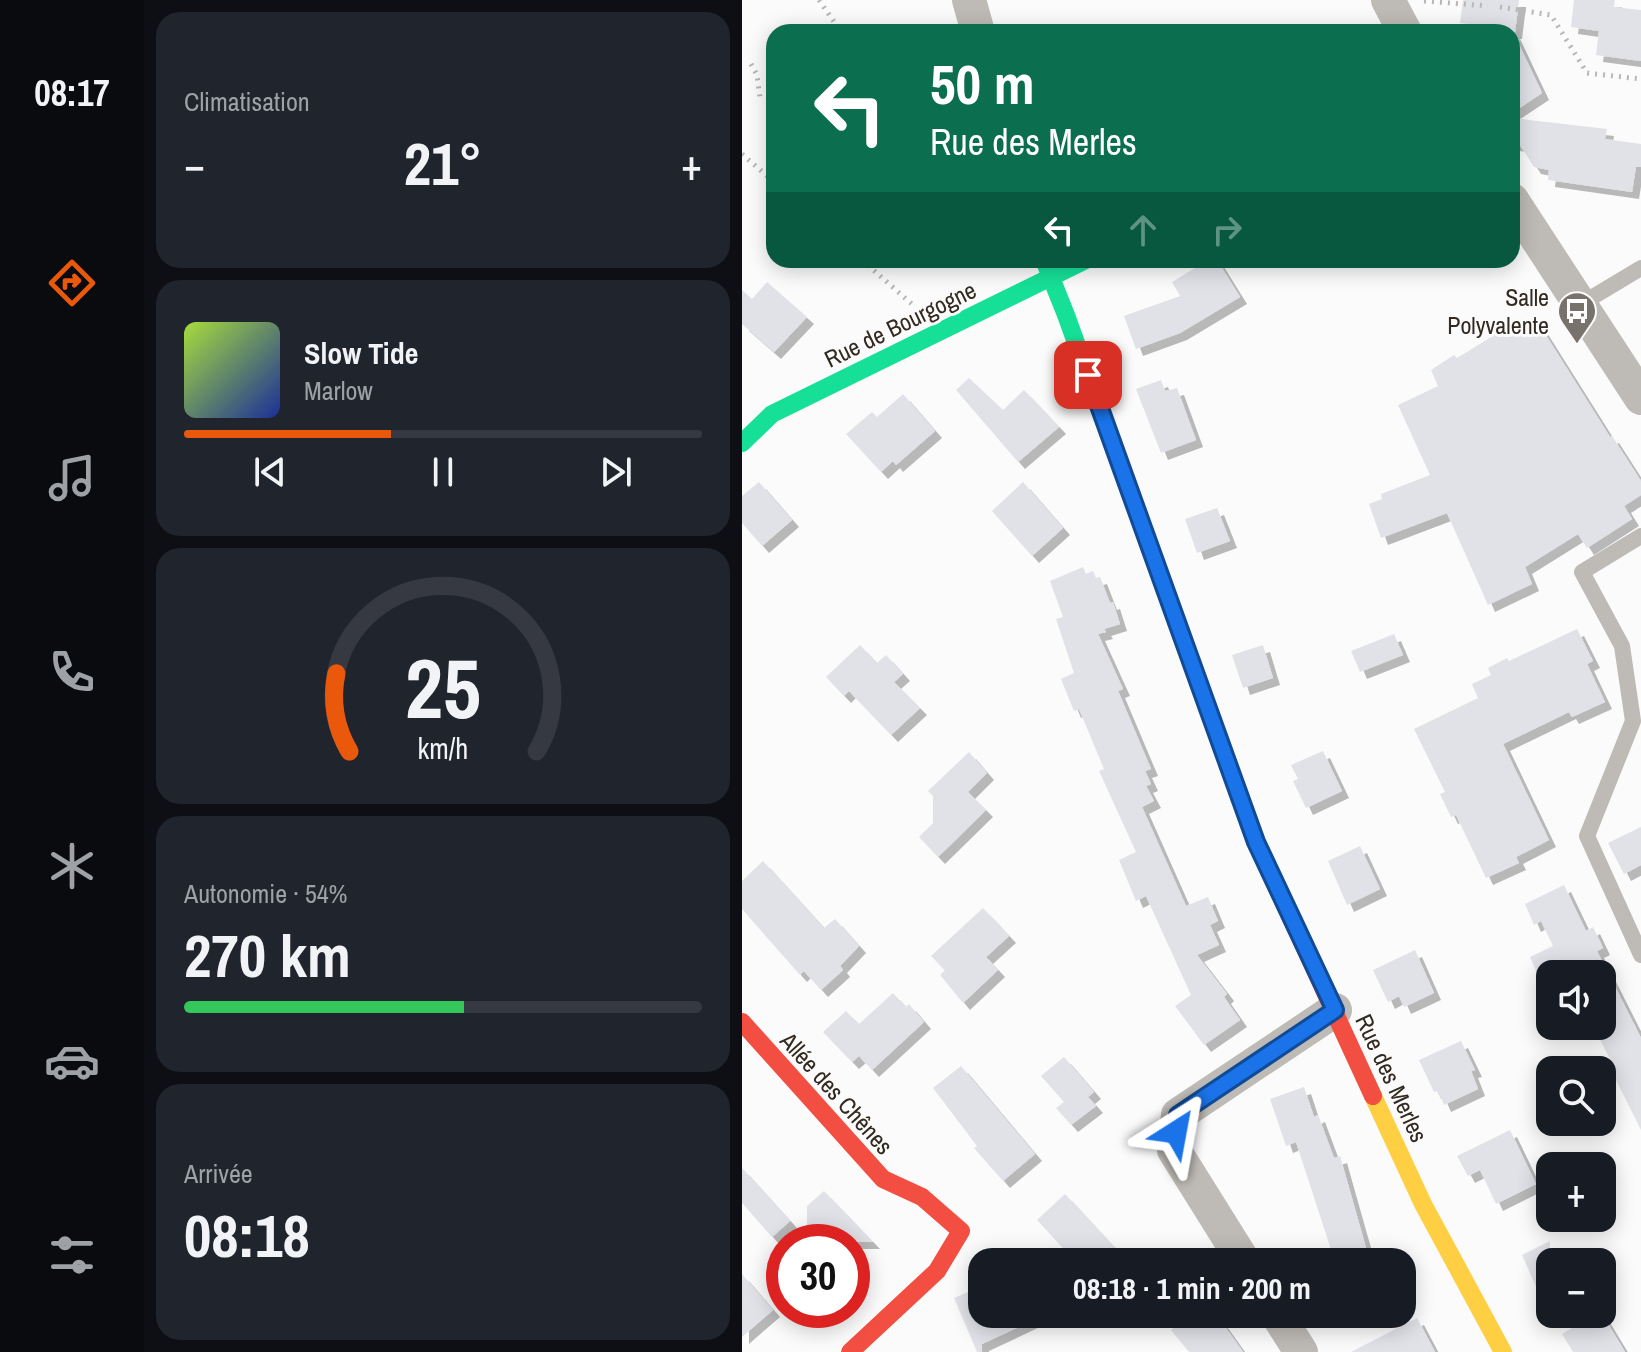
<!DOCTYPE html>
<html lang="fr">
<meta charset="utf-8">
<style>
body{margin:0;font-family:"Archivo Narrow",sans-serif;background:#20242c;color:#f1f3f6;height:100vh;display:flex;flex-direction:column;font-size:30px;white-space:nowrap}
*{box-sizing:border-box;margin:0}
p{font-size:26px;color:#9ea1a6}
.icon{flex:none;width:44px;height:44px;fill:none;stroke:currentColor;stroke-width:2;stroke-linecap:round;stroke-linejoin:round}
.map{position:relative;flex:1;overflow:hidden}
.sheet{display:flex;flex-direction:column;gap:12px;padding:12px;background:#0d0f14;width:598px}
.sheet>*{flex:none}
.top-card{position:absolute;left:24px;top:24px;width:754px;height:244px;border-radius:24px;box-shadow:0 4px 20px #0003;background:#0b6e4f;color:#fff;overflow:hidden}
.tools{position:absolute;left:794px;top:960px;display:grid;gap:16px}
.tools a{display:grid;place-items:center;width:80px;height:80px;border-radius:16px;background:#171b24;box-shadow:0 4px 20px #0003;font-size:40px}
.speed{position:absolute;left:24px;top:1224px;display:flex;gap:16px;font-size:40px;font-weight:700;text-align:center}
.speed>*{display:grid;place-content:center;width:104px;height:104px;border-radius:50%;background:#171b24;box-shadow:0 4px 20px #0003;line-height:1}
.speed .limit{border:12px solid #d22;background:#fff;color:#111}
.pin{position:absolute;display:grid;place-items:center;width:68px;height:68px;color:#fff;margin:-34px;border-radius:16px;box-shadow:0 4px 12px #0006}
.me{position:absolute;width:88px;margin:-44px;rotate:34deg;stroke-linejoin:round;filter:drop-shadow(0 0 6px #0008)}
.turn{display:flex;align-items:center;gap:28px;height:168px;padding:0 32px;font-size:36px}
.turn .icon{width:104px;height:104px;stroke-width:2.5}
.turn b{display:block;font-size:56px;line-height:68px}
.lanes{display:flex;align-items:center;height:76px;padding:0 32px;background:#0003;justify-content:center;gap:40px;direction:ltr}
.lanes .off{opacity:.35}
.big{font-size:60px;font-weight:700;line-height:1.1}
.sheet .tile{flex:1;display:flex;flex-direction:column;justify-content:center;gap:12px;min-width:0;padding:0 28px;border-radius:24px;background:#20242c}
.sheet .dial{align-items:center;gap:0}
.dial svg{height:208px;overflow:visible;fill:none;stroke:#363941;stroke-width:7;stroke-linecap:round;text-anchor:middle}
.dial text{fill:#f1f3f6;stroke:none}
.song{display:flex;align-items:center;gap:24px}
.cover{width:96px;height:96px;border-radius:12px;background:linear-gradient(135deg,hsl(80 70% 55%),hsl(230 70% 35%))}
.played{height:8px;border-radius:4px;background:linear-gradient(90deg,#ea580c 40%,#363941 40%)}
.keys{display:flex;justify-content:space-around;direction:ltr}
.heat{display:flex;justify-content:space-between;align-items:center;font-size:44px;direction:ltr}
.charge{height:12px;border-radius:6px;background:linear-gradient(90deg,#34c759 54%,#363941 0)}
.trip{position:absolute;left:226px;top:1248px;width:448px;height:80px;border-radius:24px;background:#171b24;box-shadow:0 4px 20px #0003;font-weight:700;line-height:80px;text-align:center}
main{display:flex;flex:1;min-height:0}
.menu{display:flex;flex-direction:column;width:144px;justify-content:space-around;align-items:center;background:#090b0e;color:#9ea1a6}
.menu .icon{width:56px;height:56px}
.menu .selected{color:#ea580c}
.menu b{font-size:36px;color:#f1f3f6}
.map>svg:first-child{display:block}
.building{fill:#e0e2e8;filter:url(#shadow)}
.lines{fill:none;stroke-linecap:round;stroke-linejoin:round}
.path{stroke:#bab6b4;stroke-width:5;stroke-dasharray:2 6;stroke-linecap:butt}
.lane{stroke:#bebab5;stroke-width:16}
.street{stroke:#bebab5;stroke-width:34}
.fast{stroke:#16e098;stroke-width:18}
.slow{stroke:#ffcf43;stroke-width:18}
.jam{stroke:#f24e42;stroke-width:18}
.route-casing{stroke:#114b97;stroke-width:20}
.route{stroke:#1a73e8;stroke-width:14}
.labels{text-anchor:middle;dominant-baseline:central;stroke-width:6;stroke-linejoin:round;paint-order:stroke}
.poi-label{font-size:24px;fill:#322920;stroke:#fbfbfb;text-anchor:end}
.street-label{font-size:24px;fill:#322920;stroke:#fbfbfb}
</style>
<main>
<nav class="menu">
<b>08:17</b>
<svg class="icon selected" aria-label="directions" viewBox="0 0 24 24"><path d="M12 3l9 9-9 9-9-9zM9 14v-3h6M13 9l2 2-2 2"/></svg>
<svg class="icon" aria-label="music" viewBox="0 0 24 24"><path d="M9 18V5l10-2v13"/><circle cx="6" cy="18" r="3"/><circle cx="16" cy="16" r="3"/></svg>
<svg class="icon" aria-label="phone" viewBox="0 0 24 24"><path d="M5 4h4l2 5-3 2q2 4 5 5l2-3 5 2v4C11 20 4 13 5 4z"/></svg>
<svg class="icon" aria-label="climate" viewBox="0 0 24 24"><path d="M12 3v18M4 7l16 10M4 17L20 7"/></svg>
<svg class="icon" aria-label="car" viewBox="0 0 24 24"><path d="M5 17H2v-5l4-1 3-4h7l3 4 3 1v5h-3M9 17h6M6 11h13"/><circle cx="7" cy="17" r="2"/><circle cx="17" cy="17" r="2"/></svg>
<svg class="icon" aria-label="filters" viewBox="0 0 24 24"><path d="M4 7h16M4 17h16"/><circle cx="9" cy="7" r="2"/><circle cx="15" cy="17" r="2"/></svg>
</nav>
<section class="sheet">
<div class="tile"><p>Climatisation</p>
<div class="heat"><a>−</a><b class="big">21°</b><a>+</a></div>
</div>
<div class="tile">
<div class="song"><i class="cover"></i><div><b>Slow Tide</b><p>Marlow</p></div></div>
<div class="played"></div>
<div class="keys"><svg class="icon" aria-label="previous" viewBox="0 0 24 24"><path d="M18 5L8 12l10 7zM5 5v14"/></svg><svg class="icon" aria-label="pause" viewBox="0 0 24 24"><path d="M8 5v14M16 5v14"/></svg><svg class="icon" aria-label="next" viewBox="0 0 24 24"><path d="M6 5l10 7-10 7zM19 5v14"/></svg></div>
</div>
<div class="tile dial"><svg viewBox="0 0 100 80">
<path d="M14 69A42 42 0 1 1 86 69"/>
<path d="M14 69A42 42 0 0 1 9 39" stroke="#ea580c"/>
<text x="50" y="56" font-size="32" font-weight="700">25</text>
<text x="50" y="72" font-size="11">km/h</text>
</svg></div>
<div class="tile"><p>Autonomie · 54%</p><b class="big">270 km</b><div class="charge"></div></div>
<div class="tile"><p>Arrivée</p><b class="big">08:18</b></div>
</section>
<div class="map">
<svg width="899" height="1352" viewBox="0 0 899 1352">
<defs>
<filter id="shadow"><feDropShadow dx="7" dy="7" stdDeviation="0" flood-color="#0004"/></filter>
</defs>
<rect width="100%" height="100%" fill="#fbfbfb"/>
<!-- building -->
<path class="building" d="M721 0H777L773 32H771L800 93 770 113V32H744L745 26 718 23Z
M832 0H873L872 7 899 10V61L854 55 857 31 829 27Z
M770 118 865 129 863 139 899 144V167H894L890 192 806 180 807 170 792 167 778 145 770 144Z
M466 260H475L498 297 438 333 394 349 382 316 438 296 430 282Z
M25 282 65 317 32 352 0 324V290L10 299Z
M780 318 785 327 795 321 868 437 870 436 899 481V495L882 506 890 519 845 548 836 534 783 567 790 584 746 605 705 513 639 538 627 504 640 499 639 494 688 475 656 405 696 386 689 370 712 355 715 358Z
M227 378 261 410 282 390 317 427 276 462 214 390Z
M419 380 423 391 435 388 454 440 419 453 394 389Z
M161 394 193 431 154 465 151 461 139 472 104 434 130 412 135 417Z
M17 482 50 520 20 546 0 523V496Z
M281 482 321 528 290 556 250 511Z
M475 508 488 541 455 553 443 519Z
M341 567 344 574 351 571 354 578 358 577 368 603 371 602 378 624 362 629 364 632 356 634 381 689 376 691 409 769 403 771 409 784 404 786 412 801 400 807 444 906 466 897 476 921 468 925 477 945 455 955 485 994 482 997 498 1020 462 1045 433 1006 449 995 404 896 394 901 377 860 394 852 357 771 362 769 337 709 332 711 319 679 332 673 314 619 321 617 308 581Z
M835 629 851 661 845 664 863 702 830 717 827 712 761 744 807 840 774 857 777 863 744 878 714 815 709 817 698 794 703 792 672 729 736 698 730 684 749 675 746 668 765 658 767 661Z
M652 634 661 655 618 672 609 651Z
M118 645 135 663 144 655 161 674 152 682 178 708 149 735 107 691 102 696 84 677Z
M521 645 531 678 501 688 490 655Z
M581 751 600 791 564 808 551 781 556 779 549 765Z
M227 752 245 773 226 792 244 810 196 857 177 837 191 823V796L186 791Z
M899 827V865L882 874 866 843Z
M618 846 638 889 605 905 586 861Z
M21 861 82 928 93 919 117 946 98 966 101 970 79 990 62 971 58 975 0 909V881Z
M822 885 844 931 851 927 861 948 855 951 899 1038V1130L870 1072 874 1071 851 1026H860V974H825L821 967 797 978 788 957 811 946 799 921 792 925 783 904Z
M241 908 267 936 244 957 256 970 221 1003 198 975 203 970 189 956Z
M673 950 692 993 662 1007 657 996 646 1002 631 970Z
M151 993 164 1007 167 1004 182 1022 130 1070 117 1056 110 1062 81 1032 104 1011 117 1024Z
M719 1041 733 1070 729 1071 736 1089 702 1105 696 1091 692 1092 677 1060Z
M322 1057 352 1092 346 1097 354 1106 329 1125 314 1108 322 1102 299 1076Z
M219 1066 293 1154 261 1181 232 1148 235 1146 191 1088Z
M562 1087 572 1117 576 1115 592 1158 598 1156 628 1262H593L554 1142 544 1146 528 1099Z
M768 1130 794 1184 754 1204 738 1170 726 1176 715 1156Z
M0 1168 48 1221 30 1237 0 1203Z
M82 1191 131 1242H65V1206Z
M323 1194 386 1262H335L318 1245 295 1220Z
M808 1241V1318L780 1255Z
M0 1274 31 1310 0 1337Z
M240 1286V1314H304L240 1344V1352H235L212 1298Z
M449 1314H474L501 1352H447L429 1330Z
M853 1314H860L883 1352H831L820 1334Z
M675 1318 693 1352H609Z"/>
<g class="lines">
<!-- path -->
<path class="path" d="M77 0 99 32
M682 1 746 6
M758 7 809 15 845 73 899 79
M9 64 15 75 18 98
M0 154 32 182
M120 260 171 305"/>
<!-- lane -->
<path class="lane" d="M839 304 899 268
M899 536 840 572 880 646 891 721 845 836 899 955"/>
<!-- street -->
<path class="street" d="M227 0 236 32
M646 0 663 32
M770 200 899 398
M502 1262 432 1150 436 1115 593 1010
M535 1314 559 1352"/>
<!-- fast -->
<path class="fast" d="M302 260 324 315 432 615
M0 443 30 414 344 260"/>
<!-- slow -->
<path class="slow" d="M631 1096 681 1204 761 1352"/>
<!-- jam -->
<path class="jam" d="M432 615 514 842 631 1096
M0 1022 141 1179 180 1197 219 1231 195 1271 108 1352"/>
</g>
<g class="lines">
<!-- route casing -->
<g class="route-casing">
<path id="route" d="M346 375 514 842 593 1010 436 1115 434 1132"/>
</g>
<!-- route -->
<use href="#route" class="route"/>
</g>
<!-- icons -->
<defs>
<g id="bus-pin" transform="scale(2)"><path d="M0 17L-7.5 6A9.5 9.5 0 1 1 7.5 6Z" fill="#78726d" stroke="#fbfbfb"/><path d="M-5-6H5V4H4V6H2V4H-2V6H-4V4H-5ZM-3.5-4V0h7V-4ZM-3.5 1.2v1.5H-2V1.2ZM2 1.2v1.5H3.5V1.2Z" fill="#fff"/></g>
</defs>
<g fill-rule="evenodd">
<use href="#bus-pin" x="835" y="311"/>
</g>
<g class="labels">
<!-- poi labels -->
<g class="poi-label">
<text x="807" y="297">Salle<tspan x="807" dy="28">Polyvalente</tspan></text>
</g>
<!-- street labels -->
<g class="street-label">
<text transform="translate(158 324) rotate(-26)">Rue de Bourgogne</text>
<text transform="translate(650 1078) rotate(65)">Rue des Merles</text>
<text transform="translate(95 1093) rotate(48)">Allée des Chênes</text>
</g>
</g>
</svg>
<div class="tools">
<a><svg class="icon" aria-label="sound" viewBox="0 0 24 24"><path d="M4 9h4l5-4v14l-5-4H4zM17 9q2 3 0 6"/></svg></a>
<a><svg class="icon" aria-label="search" viewBox="0 0 24 24"><circle cx="10" cy="10" r="6"/><path d="M15 15l6 6"/></svg></a>
<a>+</a>
<a>−</a>
</div>
<div class="speed"><div class="limit">30</div></div>
<div class="pin" style="left:346px;top:375px;background:#d93025"><svg class="icon" aria-label="arrive" viewBox="0 0 24 24"><path d="M6 21V4h12l-3 4 3 4H6"/></svg></div>
<svg class="me" style="left:434px;top:1132px" viewBox="-20 -20 40 40"><path d="M0-17L14 15 0 8-14 15z" fill="#1a73e8" stroke="#fff" stroke-width="4"/></svg>
<div class="trip">08:18 · 1 min · 200 m</div>
<div class="top-card">
<div class="turn"><svg class="icon" aria-label="left" viewBox="0 0 24 24"><path d="M17 20v-9H6M10 6l-5 5 5 5"/></svg><div><b>50 m</b>Rue des Merles</div></div>
<div class="lanes"><svg class="icon" aria-label="left" viewBox="0 0 24 24"><path d="M17 20v-9H6M10 6l-5 5 5 5"/></svg><svg class="icon off" aria-label="ahead" viewBox="0 0 24 24"><path d="M12 20V5M6 11l6-6 6 6"/></svg><svg class="icon off" aria-label="right" viewBox="0 0 24 24"><path d="M7 20v-9h11M14 6l5 5-5 5"/></svg></div>
</div>
</div>
</main>
